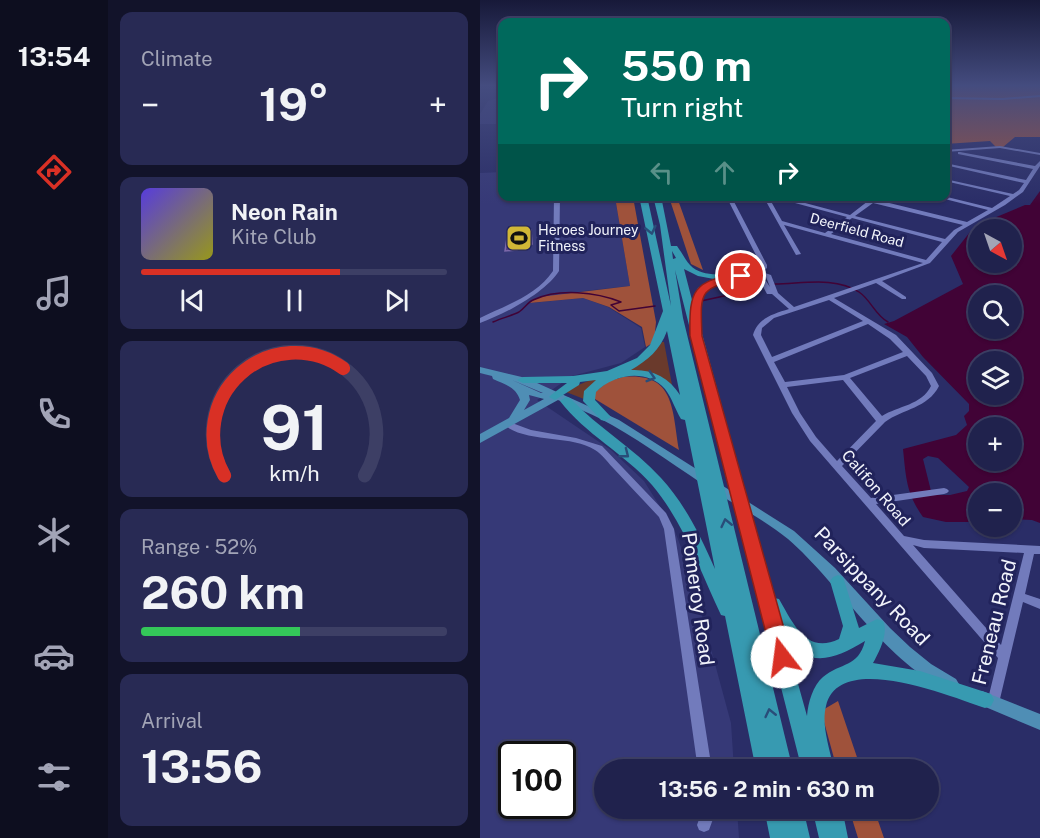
<!DOCTYPE html>
<meta charset="utf-8">
<style>
body{margin:0;font-family:"Public Sans",sans-serif;background:#282a54;color:#f1f3f6;height:100vh;display:flex;flex-direction:column;font-size:22px;white-space:nowrap}
*{box-sizing:border-box;margin:0}
p{font-size:20px;color:#a2a4b6}
.icon{flex:none;width:33px;height:33px;fill:none;stroke:currentColor;stroke-width:2;stroke-linecap:round;stroke-linejoin:round}
.map{position:relative;flex:1;overflow:hidden}
.details{display:flex;flex-direction:column;gap:12px;padding:12px;background:#12132a;width:372px}
.details>*{flex:none}
.banner{position:absolute;left:18px;top:18px;width:452px;height:183px;border-radius:12px;box-shadow:0 2px 4px #0004,0 0 0 2px #3d3f65;background:#00695c;color:#fff;overflow:hidden}
.needle{width:39px;rotate:140deg}
.buttons{position:absolute;left:488px;top:219px;display:grid;gap:12px}
.buttons a{display:grid;place-items:center;width:54px;height:54px;border-radius:50%;background:#20224d;box-shadow:0 2px 4px #0004,0 0 0 2px #3d3f65;font-size:30px}
.speed{position:absolute;left:18px;top:741px;display:flex;gap:12px;font-size:30px;font-weight:700;text-align:center}
.speed>*{display:grid;place-content:center;width:78px;height:78px;border-radius:50%;background:#20224d;box-shadow:0 2px 4px #0004,0 0 0 2px #3d3f65;line-height:1}
.speed .limit{border:3px solid #111;border-radius:9px;background:#fff;color:#111}
.pin{position:absolute;display:grid;place-items:center;width:51px;height:51px;color:#fff;margin:-26px;border:3px solid #fff;border-radius:50%;box-shadow:0 2px 6px #0007}
.me{position:absolute;width:66px;margin:-33px;rotate:345deg;stroke-linejoin:round;filter:drop-shadow(0 0 4px #0008)}
.turn{display:flex;align-items:center;gap:21px;height:126px;padding:0 24px;font-size:27px}
.turn .icon{width:78px;height:78px;stroke-width:2.5}
.turn b{display:block;font-size:42px;line-height:51px}
.lanes{display:flex;align-items:center;height:57px;padding:0 24px;background:#0003;justify-content:center;gap:30px;direction:ltr}
.lanes .off{opacity:.35}
.big{font-size:45px;font-weight:700;line-height:1.1}
.details .card{flex:1;display:flex;flex-direction:column;justify-content:center;gap:9px;min-width:0;padding:0 21px;border-radius:12px;background:#282a54}
.details .dial{align-items:center;gap:0}
.dial svg{height:156px;overflow:visible;fill:none;stroke:#3d3f65;stroke-width:7;stroke-linecap:round;text-anchor:middle}
.dial text{fill:#f1f3f6;stroke:none}
.song{display:flex;align-items:center;gap:18px}
.cover{width:72px;height:72px;border-radius:9px;background:linear-gradient(135deg,hsl(250 70% 55%),hsl(60 70% 35%))}
.played{height:6px;border-radius:3px;background:linear-gradient(90deg,#d93025 65%,#3d3f65 65%)}
.keys{display:flex;justify-content:space-around;direction:ltr}
.heat{display:flex;justify-content:space-between;align-items:center;font-size:33px;direction:ltr}
.charge{height:9px;border-radius:4px;background:linear-gradient(90deg,#34c759 52%,#3d3f65 0)}
.trip{position:absolute;left:114px;top:759px;width:345px;height:60px;border-radius:30px;background:#20224d;box-shadow:0 2px 4px #0004,0 0 0 2px #3d3f65;font-weight:700;line-height:60px;text-align:center}
main{display:flex;flex:1;min-height:0}
.tab-bar{display:flex;flex-direction:column;width:108px;justify-content:space-around;align-items:center;background:#0d0e1f;color:#a2a4b6}
.tab-bar .icon{width:42px;height:42px}
.tab-bar .on{color:#d93025}
.tab-bar b{font-size:27px;color:#f1f3f6}
.map>svg:first-child{display:block}
.built{fill:#363977;fill-rule:evenodd}
.green{fill:#6a3a2c}
.forest{fill:#9f523b}
.water{fill:#410336;fill-rule:evenodd}
.lines{fill:none;stroke-linecap:round;stroke-linejoin:round}
.stream{stroke:#410336;stroke-width:1.5}
.building{fill:#553f82;stroke:#7d69aa;stroke-width:1.5}
.minor{fill:#727bbc;fill-rule:evenodd}
.major{fill:#4f8eb5;fill-rule:evenodd}
.highway{fill:#379ab1;fill-rule:evenodd}
.oneway{stroke:#294d79}
.route{fill:#d93025;stroke:#8d1f18;stroke-width:1.5}
.labels{text-anchor:middle;dominant-baseline:central;stroke-width:6;stroke-linejoin:round;paint-order:stroke}
.far-poi-label{font-size:14px;fill:#f2f4fb;stroke:#21235b;text-anchor:start}
.far-street-label{font-size:14px;fill:#f2f4fb;stroke:#21235b}
.street-label{font-size:16px;fill:#f2f4fb;stroke:#21235b}
.near-street-label{font-size:20px;fill:#f2f4fb;stroke:#21235b}
</style>
<main>
<nav class="tab-bar">
<b>13:54</b>
<svg class="icon on" aria-label="directions" viewBox="0 0 24 24"><path d="M12 3l9 9-9 9-9-9zM9 14v-3h6M13 9l2 2-2 2"/></svg>
<svg class="icon" aria-label="music" viewBox="0 0 24 24"><path d="M9 18V5l10-2v13"/><circle cx="6" cy="18" r="3"/><circle cx="16" cy="16" r="3"/></svg>
<svg class="icon" aria-label="phone" viewBox="0 0 24 24"><path d="M5 4h4l2 5-3 2q2 4 5 5l2-3 5 2v4C11 20 4 13 5 4z"/></svg>
<svg class="icon" aria-label="climate" viewBox="0 0 24 24"><path d="M12 3v18M4 7l16 10M4 17L20 7"/></svg>
<svg class="icon" aria-label="car" viewBox="0 0 24 24"><path d="M5 17H2v-5l4-1 3-4h7l3 4 3 1v5h-3M9 17h6M6 11h13"/><circle cx="7" cy="17" r="2"/><circle cx="17" cy="17" r="2"/></svg>
<svg class="icon" aria-label="filters" viewBox="0 0 24 24"><path d="M4 7h16M4 17h16"/><circle cx="9" cy="7" r="2"/><circle cx="15" cy="17" r="2"/></svg>
</nav>
<section class="details">
<div class="card"><p>Climate</p>
<div class="heat"><a>−</a><b class="big">19°</b><a>+</a></div>
</div>
<div class="card">
<div class="song"><i class="cover"></i><div><b>Neon Rain</b><p>Kite Club</p></div></div>
<div class="played"></div>
<div class="keys"><svg class="icon" aria-label="previous" viewBox="0 0 24 24"><path d="M18 5L8 12l10 7zM5 5v14"/></svg><svg class="icon" aria-label="pause" viewBox="0 0 24 24"><path d="M8 5v14M16 5v14"/></svg><svg class="icon" aria-label="next" viewBox="0 0 24 24"><path d="M6 5l10 7-10 7zM19 5v14"/></svg></div>
</div>
<div class="card dial"><svg viewBox="0 0 100 80">
<path d="M14 69A42 42 0 1 1 86 69"/>
<path d="M14 69A42 42 0 0 1 75 14" stroke="#d93025"/>
<text x="50" y="56" font-size="32" font-weight="700">91</text>
<text x="50" y="72" font-size="11">km/h</text>
</svg></div>
<div class="card"><p>Range · 52%</p><b class="big">260 km</b><div class="charge"></div></div>
<div class="card"><p>Arrival</p><b class="big">13:56</b></div>
</section>
<div class="map">
<svg width="560" height="838" viewBox="0 0 560 838">
<rect width="100%" height="100%" fill="#2a2d67"/>
<!-- built -->
<path class="built" d="M22 97V124H0V114L8 101Z
M22 172V196L135 197 150 286 104 291 51 303 103 298 128 307 161 328 165 347 141 363 92 376 57 400 131 450 164 481 194 529 209 568 251 723 254 769 124 770V808L257 809 259 838H0V173ZM32 754H82V806H32Z"/>
<!-- green -->
<path class="green" d="M182 342H184L192 385 187 381 146 372 104 399 86 392C117 371 160 376 182 342Z"/>
<!-- forest -->
<path class="forest" d="M465 86H560V137H535L523 147H516L510 141 465 144Z
M135 197H153L176 322 174 342 166 347 162 327 129 307 103 298 49 303 59 297 150 286Z
M189 197H197L223 270 211 264Z
M143 377C195 372 192 409 199 450L115 399 114 393 129 381Z
M358 701 381 769H357L341 711Z
M369 809H394L404 838H378Z"/>
<!-- water -->
<path class="water" d="M560 191V523L552 520 531 519V494H498V522H466L443 517C426 493 426 477 423 449L476 435 487 425 484 416 489 411V404L443 357 427 337 404 324 414 321 483 284 471 256 490 232 502 223 545 205H550ZM498 230H531V262H498ZM498 296H531V328H498ZM498 362H531V394H498ZM498 428H531V460H498ZM448 456 458 458 489 487 487 491 470 495H452L443 459Z"/>
<g class="lines">
<!-- stream -->
<path class="stream" d="M295 284C321 284 355 276 379 292 391 300 395 315 408 322
M221 301 253 294 265 287 281 283
M13 322C22 318 31 316 39 312 45 308 48 302 53 300 79 288 116 292 141 302L131 305 139 311 175 306"/>
</g>
<!-- building -->
<path class="building" d="M51 230 52 244 37 245V250L25 251 28 232Z"/>
<g class="lines">
<!-- minor -->
<path class="minor" d="M560 95V97L522 100 465 99V97L522 98Z
M520 146 560 153V155L520 148 465 152V150Z
M480 152 555 166 560 161V166L543 192 525 205 478 232 450 263 402 281 426 297V299H422L396 283 354 298 416 335 452 373 459 386C448 408 423 409 405 422L362 466 391 498 464 488 467 489 469 491 467 493 464 494 396 504 424 536 444 540 560 546V554H554L545 594 560 599V609L543 602 519 703 517 707 513 709 509 707 507 703 518 658 330 441 312 413 273 335C278 318 293 314 309 309L292 294H287L281 283 259 276 260 275 276 271 281 267V265L246 196H251L287 265V268L282 272 291 275 298 293 314 307 443 263 304 225 321 254 316 255 283 196H288L302 221 345 233 367 217 289 196H299L370 215 388 201 371 196H381L392 199 395 196H401L397 200 487 222 508 210 453 196H463L512 208 530 196 465 181V179L533 194 539 190 544 183 465 165V163L546 180 553 169 478 154V152ZM393 203 483 225 474 230 465 239 375 216ZM372 218 462 242 446 260 351 234ZM277 275 286 277 290 287 286 281 271 276ZM349 300 383 321 292 357 281 335 282 328 294 318ZM388 324 410 339 423 352 364 375 305 382 294 362ZM427 356 446 376 451 386C442 405 418 406 402 416L370 378ZM363 380 396 421 357 461 336 437 320 413 307 387ZM433 545 444 548 544 553 521 645Z
M74 196H80L79 271C65 293 25 314 0 323V318C25 306 57 295 73 271Z
M27 421 51 430 96 438 122 446 186 513 194 529 232 770H218L184 529 179 517C164 501 149 485 135 470 129 464 122 454 115 450 91 434 46 444 23 424L24 422Z
M223 808H237L229 830 224 832 219 830 217 825Z"/>
<!-- major -->
<path class="major" d="M0 367 46 378 139 420 314 531 355 568 410 628 430 647 451 664 476 679 479 684 476 689 471 691C409 667 359 583 308 539 286 521 259 507 235 492 201 470 167 445 132 425 115 415 96 408 78 400L0 443V434L29 418 40 400C36 387 24 384 13 379L12 376 0 373ZM32 380 63 393H61ZM49 395 64 399 44 410 50 400Z
M502 691 560 714V730L496 703 494 698 496 693Z"/>
<!-- highway -->
<path class="highway" d="M159 196H167L191 306 180 225 173 196H181L191 246H197L199 249C203 254 205 260 210 265 224 280 252 273 270 270L274 273C249 290 222 270 220 317L218 319 294 598 299 599C313 623 326 655 359 639L363 626 350 581 353 577 358 575 363 577 379 628 397 619 403 621C409 633 399 652 393 663L440 671 505 692 511 694 514 700 511 706 505 708C471 697 359 650 346 706 341 726 350 749 354 770H322L195 270 203 318 313 770H276L245 616 241 615C220 571 204 523 172 485 145 454 105 434 80 401L86 397 90 398C118 428 154 448 181 478 205 504 221 537 235 569L205 420 201 419C195 409 192 398 185 389 167 368 133 374 116 392L115 400 131 417 125 421 121 420 103 401 104 391 116 380 100 382 99 385 75 400 69 397 71 395 87 383H43L37 380 43 377 93 376 127 371 157 358 170 345 183 311ZM192 251 196 258 193 259ZM204 269 218 276 234 279 218 288 212 300ZM187 331 200 395C189 377 172 369 151 370 168 360 180 350 187 331ZM305 637C329 670 355 659 385 641 378 668 361 662 343 677 333 685 328 703 327 716Z
M284 808H323L330 838H290Z
M332 808H362L368 838H339Z"/>
</g>
<!-- one-way arrows -->
<defs><path id="oneway-chevron" d="M-2-3.5L2.5 0L-2 3.5" fill="none" stroke-width="1.6" stroke-linecap="round" stroke-linejoin="round" transform="scale(1.5)"/></defs>
<g class="oneway">
<use href="#oneway-chevron" transform="translate(171 230) rotate(77)"/>
<use href="#oneway-chevron" transform="translate(171 377) rotate(17)"/>
<use href="#oneway-chevron" transform="translate(145 454) rotate(38)"/>
<use href="#oneway-chevron" transform="translate(246 523) rotate(-103)"/>
<use href="#oneway-chevron" transform="translate(290 713) rotate(-103)"/>
</g>
<!-- sky -->
<linearGradient id="sky" x2="0" y2="1"><stop stop-color="#171939"/><stop offset="0.42" stop-color="#444c7f"/><stop offset="1" stop-color="#444c7f" stop-opacity="0"/></linearGradient>
<rect width="560" height="204" fill="url(#sky)"/>
<!-- route -->
<path class="route" d="M261 273 267 276 265 278C219 289 220 289 222 336L312 657 309 663 302 666 295 663 292 657 210 336C209 289 213 281 261 273Z"/>
<!-- icons -->
<defs>
<g id="stadium-square" transform="scale(1.35)"><rect x="-9" y="-9" width="18" height="18" rx="4" fill="#d1b736" stroke="#21235b"/><path d="M0-5a6.5 5 0 1 0 0 10a6.5 5 0 1 0 0-10ZM-3.5-1.8h7v3.6h-7Z" fill="#111"/></g>
</defs>
<g fill-rule="evenodd">
<use href="#stadium-square" x="39" y="238"/>
</g>
<g class="labels">
<!-- far-poi labels -->
<g class="far-poi-label">
<text x="58" y="230">Heroes Journey<tspan x="58" dy="16">Fitness</tspan></text>
</g>
<!-- far-street labels -->
<g class="far-street-label">
<text transform="translate(377 230) rotate(15)">Deerfield Road</text>
</g>
<!-- street labels -->
<g class="street-label">
<text transform="translate(396 488) rotate(49)">Califon Road</text>
</g>
<!-- near-street labels -->
<g class="near-street-label">
<text transform="translate(392 586) rotate(46)">Parsippany Road</text>
<text transform="translate(218 599) rotate(82)">Pomeroy Road</text>
<text transform="translate(514 622) rotate(-76)">Freneau Road</text>
</g>
</g>
</svg>
<div class="buttons">
<a><svg class="needle" viewBox="-14 -14 28 28"><path d="M0-13l5 13h-10z" fill="#e53935"/><path d="M0 13l5-13h-10z" fill="#a2a4b6"/></svg></a>
<a><svg class="icon" aria-label="search" viewBox="0 0 24 24"><circle cx="10" cy="10" r="6"/><path d="M15 15l6 6"/></svg></a>
<a><svg class="icon" aria-label="layers" viewBox="0 0 24 24"><path d="M12 4l9 5-9 5-9-5zM3 14l9 5 9-5"/></svg></a>
<a>+</a>
<a>−</a>
</div>
<div class="speed"><div class="limit">100</div></div>
<div class="pin" style="left:261px;top:276px;background:#d93025"><svg class="icon" aria-label="arrive" viewBox="0 0 24 24"><path d="M6 21V4h12l-3 4 3 4H6"/></svg></div>
<svg class="me" style="left:302px;top:657px" viewBox="-20 -20 40 40"><circle r="19" fill="#fff"/><path d="M0-13L10 11 0 6-10 11z" fill="#d93025"/></svg>
<div class="trip">13:56 · 2 min · 630 m</div>
<div class="banner">
<div class="turn"><svg class="icon" aria-label="right" viewBox="0 0 24 24"><path d="M7 20v-9h11M14 6l5 5-5 5"/></svg><div><b>550 m</b>Turn right</div></div>
<div class="lanes"><svg class="icon off" aria-label="left" viewBox="0 0 24 24"><path d="M17 20v-9H6M10 6l-5 5 5 5"/></svg><svg class="icon off" aria-label="ahead" viewBox="0 0 24 24"><path d="M12 20V5M6 11l6-6 6 6"/></svg><svg class="icon" aria-label="right" viewBox="0 0 24 24"><path d="M7 20v-9h11M14 6l5 5-5 5"/></svg></div>
</div>
</div>
</main>
